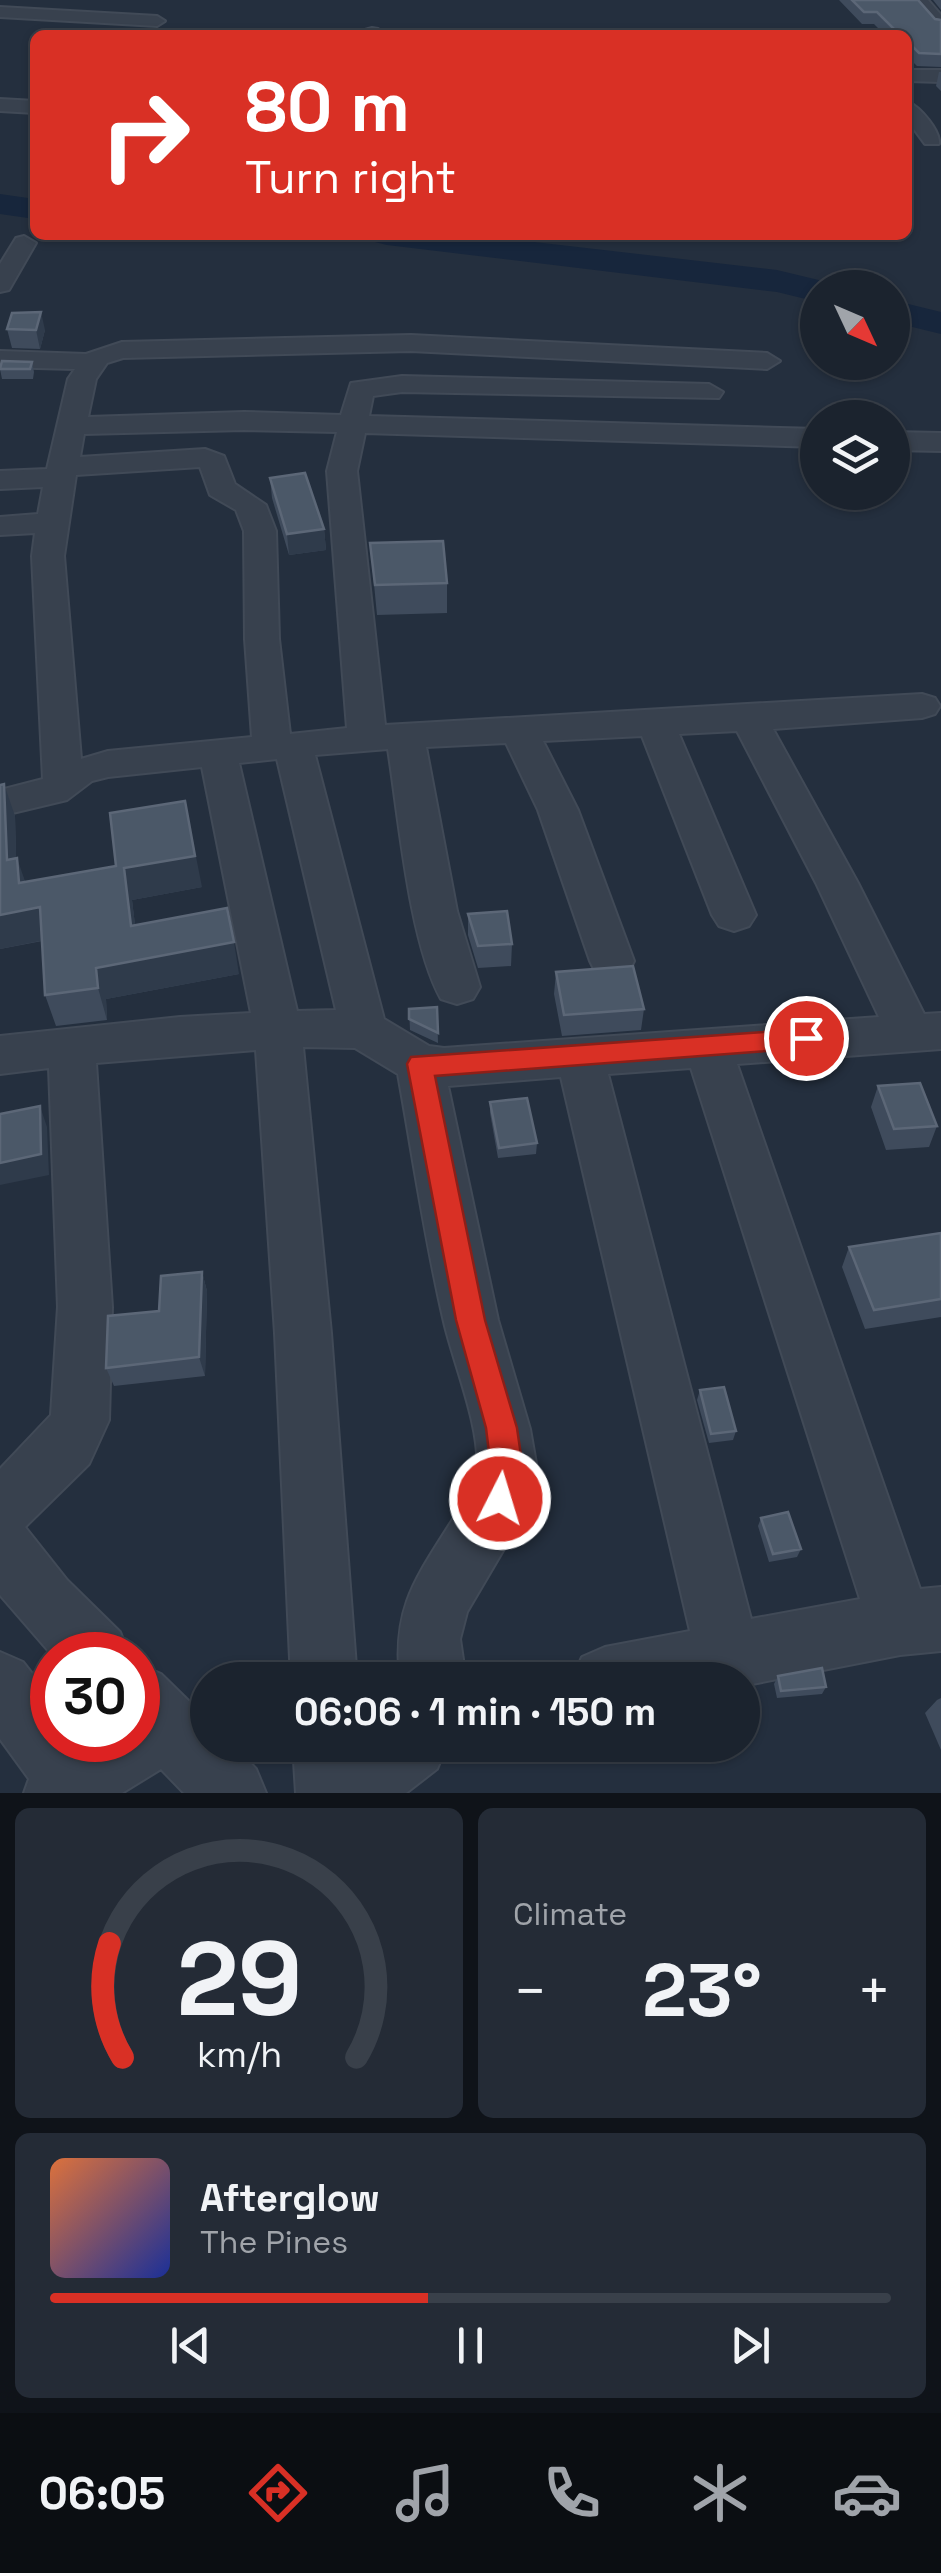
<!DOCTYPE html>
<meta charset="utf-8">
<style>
body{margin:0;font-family:"Space Grotesk",sans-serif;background:#242b36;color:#f1f3f6;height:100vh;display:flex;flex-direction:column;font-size:38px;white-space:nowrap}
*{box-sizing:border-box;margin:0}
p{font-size:32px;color:#a0a4aa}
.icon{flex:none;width:55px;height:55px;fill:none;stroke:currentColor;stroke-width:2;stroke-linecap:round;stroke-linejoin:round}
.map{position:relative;height:1793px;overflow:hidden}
.details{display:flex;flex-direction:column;gap:15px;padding:15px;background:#0f1319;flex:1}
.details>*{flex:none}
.top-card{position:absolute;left:30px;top:30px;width:882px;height:210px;border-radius:15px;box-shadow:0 2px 8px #0004,0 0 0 2px #39404a;background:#d93025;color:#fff;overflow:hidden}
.needle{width:65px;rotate:134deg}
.tools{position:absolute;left:800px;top:270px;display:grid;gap:20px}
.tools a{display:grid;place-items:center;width:110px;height:110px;border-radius:50%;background:#1b232e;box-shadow:0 2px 8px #0004,0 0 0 2px #39404a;font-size:50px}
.speed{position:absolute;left:30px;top:1632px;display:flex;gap:20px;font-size:50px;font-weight:700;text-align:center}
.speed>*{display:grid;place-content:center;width:130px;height:130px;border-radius:50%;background:#1b232e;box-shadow:0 2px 8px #0004,0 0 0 2px #39404a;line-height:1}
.speed .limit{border:15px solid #d22;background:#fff;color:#111}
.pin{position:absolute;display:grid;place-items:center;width:85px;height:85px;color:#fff;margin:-42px;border:5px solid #fff;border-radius:50%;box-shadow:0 2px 10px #0007}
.me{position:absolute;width:110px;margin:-55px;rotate:5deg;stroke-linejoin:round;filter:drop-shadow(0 0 8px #0008)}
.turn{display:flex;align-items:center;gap:35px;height:210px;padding:0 50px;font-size:45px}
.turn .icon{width:130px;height:130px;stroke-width:2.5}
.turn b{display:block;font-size:70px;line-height:85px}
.big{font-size:75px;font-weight:800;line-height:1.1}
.details .card{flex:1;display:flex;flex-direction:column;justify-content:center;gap:15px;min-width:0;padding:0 35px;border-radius:15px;background:#242b36}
.details .dial{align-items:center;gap:0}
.dial svg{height:260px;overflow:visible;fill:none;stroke:#39404a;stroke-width:7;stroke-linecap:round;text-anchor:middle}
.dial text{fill:#f1f3f6;stroke:none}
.song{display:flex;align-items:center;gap:30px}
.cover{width:120px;height:120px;border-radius:15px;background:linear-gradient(135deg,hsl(20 70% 55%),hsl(230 70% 35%))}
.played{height:10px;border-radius:5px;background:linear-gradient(90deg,#d93025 45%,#39404a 45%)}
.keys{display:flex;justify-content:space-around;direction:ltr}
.heat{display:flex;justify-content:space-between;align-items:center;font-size:55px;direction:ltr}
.details .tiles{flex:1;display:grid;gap:15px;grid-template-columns:1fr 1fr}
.card:last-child{grid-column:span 2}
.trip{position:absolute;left:190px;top:1662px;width:570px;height:100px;border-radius:50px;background:#1b232e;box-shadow:0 2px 8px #0004,0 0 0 2px #39404a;font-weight:800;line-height:100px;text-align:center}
.menu{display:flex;height:160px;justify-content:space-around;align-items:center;background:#0b0e12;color:#a0a4aa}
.menu .icon{width:70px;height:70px}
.menu .current{color:#d93025}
.menu b{font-size:45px;color:#f1f3f6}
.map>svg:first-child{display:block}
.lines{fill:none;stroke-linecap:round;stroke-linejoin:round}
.river{fill:#17263c;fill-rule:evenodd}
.minor-casing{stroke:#414a57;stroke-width:4}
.minor{fill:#38414e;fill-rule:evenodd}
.wall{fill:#3f4b5c}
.shaded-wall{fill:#2f3b4b}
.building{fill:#4b5868;stroke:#5c6777;stroke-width:2.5}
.route{fill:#d93025;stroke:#8d1f18;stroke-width:2.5}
</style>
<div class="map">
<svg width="941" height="1793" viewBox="0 0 941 1793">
<rect width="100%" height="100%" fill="#242f3e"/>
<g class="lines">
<!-- river -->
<path class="river" d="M0 194 35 199V219L0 214Z
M370 235H474L777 270 831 283 834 288H818V302L777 292 387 245 375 242Z
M892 300 941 312V334L892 322Z"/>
<!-- minor casing -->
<g class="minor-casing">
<path id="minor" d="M911 0H928L941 15V30L935 29Z
M0 7 157 16 165 21 157 26 0 17Z
M372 28 378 29 379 35H347Z
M908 70H941V82L908 81Z
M0 99 35 101V113L0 111Z
M908 102C921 107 941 132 939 144H925L908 121Z
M24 236 36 243 9 290 0 292V264L16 238Z
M411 335 767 353 780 361 767 369 411 351 123 358 107 363 96 379 88 417 244 412 341 415 351 383 402 376 709 384 723 392 719 398 402 392 373 396 369 416 818 429V447L365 433 357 471 385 725 922 694 935 698 940 706 935 714 922 718 773 729 858 883 924 1014 941 1013V1049L737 1064 920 1589 941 1587V1651L900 1655 742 1686V1680H572L582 1657 605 1647 690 1631 561 1077 448 1086 498 1320 530 1429 537 1469 521 1520 467 1612 460 1639 466 1680H400C392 1607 416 1578 453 1519 463 1504 475 1489 477 1471 481 1428 454 1365 444 1322 425 1241 413 1157 398 1074L355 1048 303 1047 331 1333 357 1680H291L275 1333 256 1050 96 1063 112 1307 109 1420 89 1464 25 1527 67 1580 120 1632 129 1655H52L0 1595V1469L51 1415 58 1307 49 1068 0 1074V1036L180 1017 251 1013 202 767 108 777 92 781 67 800 0 816V790L43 779 32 556 35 533 0 535V517L38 514 43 487 0 489V471L47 469 68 379 75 369 0 367V351L86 354 122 342ZM244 430 337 432 327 471 347 728 290 734 279 639 276 531 266 505 235 484 224 456 205 449 80 457 84 434ZM200 467 210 495 236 510 244 531 245 639 252 737 108 751 81 759 64 556 76 475ZM737 731 816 883 879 1017 444 1048 429 1046 384 1019 315 755 388 749C399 818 409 941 441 999L457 1004 473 999 480 987 457 911 426 747 506 743 538 810 590 961 596 973 612 978 628 973 634 961 578 810 543 741 642 736 712 915 719 926 734 931 749 926 756 915 679 734ZM277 759 336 1010 297 1011 239 763ZM691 1068 860 1599 751 1619 608 1074Z
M892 432 941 433V451L892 450Z
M0 1652 23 1662 52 1699V1740H138V1664L161 1674 208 1720V1745H233L256 1769 266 1793H184L161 1769 122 1793H24L29 1779 0 1739Z
M293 1745H447L437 1769 406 1793H296Z"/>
</g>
<!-- minor -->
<use href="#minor" class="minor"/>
</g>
<!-- wall -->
<path class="wall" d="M839 0H918L935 19 941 20V67L917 66 908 57V35H885L874 24H862Z
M933 0H941V10Z
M939 72H941V91L936 86Z
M7 329 45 330 40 349 12 348Z
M32 362 34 372 33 379H2L0 369Z
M270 478 324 529 326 550 289 555 272 498Z
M370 543 447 583V613L377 615Z
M0 785 15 816 16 859 25 882 202 887 132 900 135 925 239 974 106 999 107 1020 56 1026 45 995 42 941 0 949Z
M468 914 512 944 511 966 478 968 468 935Z
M556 972 644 1009 641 1030 562 1036 554 994Z
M437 1007 438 1043 410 1030 409 1009Z
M878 1086 937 1126 929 1147 886 1150 871 1107Z
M490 1102 537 1143 536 1154 498 1158 490 1113Z
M941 1233V1317L865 1329 842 1267 849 1247Z
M202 1272 207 1291 205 1376 114 1386 106 1368Z
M700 1390 736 1431 733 1440 709 1443 697 1400Z
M761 1518 801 1549 797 1557 769 1562 758 1526Z
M778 1676 826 1687 822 1694 777 1698 774 1684Z
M941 1698V1750L925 1713 937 1700Z"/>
<!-- shaded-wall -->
<path class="shaded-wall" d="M41 312 45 330 40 349 36 330Z
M324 529 326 550 289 555 287 534Z
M4 784 15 816 17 892 7 860Z
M185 801 202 887 132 900 139 957 131 926 124 868Z
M17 858 28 890 40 907 50 939 0 949V915L19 883Z
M234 942 239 974 106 999 107 1020 98 988 96 968Z
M40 1106 47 1127 49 1175 0 1185V1163Z
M202 1272 207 1291 205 1376 199 1357Z"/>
<!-- building -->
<path class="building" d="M852 0H918L935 19 941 20V54L919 53 908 42V35H900L877 12H864Z
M41 312 36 330 7 329 12 313Z
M2 361 32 362 30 369H0Z
M305 473 324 529 287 534 270 478Z
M443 541 447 583 375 585 370 543Z
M4 784 7 860 17 858 19 883 116 866 110 813 185 801 195 856 124 868 131 926 227 908 234 942 96 968 98 988 45 995 40 907 0 915V785Z
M507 911 512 944 478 946 468 914Z
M633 966 644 1009 564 1015 556 972Z
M437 1007 438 1033 409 1019V1009Z
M920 1083 937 1126 894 1129 878 1086Z
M527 1098 537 1143 499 1148 490 1102Z
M40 1106 41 1154 0 1163V1114Z
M941 1233V1299L874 1310 849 1247Z
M202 1272 199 1357 106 1368 108 1316 159 1311 161 1276Z
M724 1387 736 1431 711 1434 700 1390Z
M788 1512 801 1549 773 1554 761 1518Z
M822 1668 826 1687 781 1691 778 1676Z"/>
<!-- route -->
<path class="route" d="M806 1029 815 1032 819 1038 815 1045 806 1048 435 1076 485 1320 517 1428 523 1469 511 1510 500 1515 488 1510 483 1499 491 1469 486 1428 456 1320 407 1064 411 1057Z"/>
</svg>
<div class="tools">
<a><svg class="needle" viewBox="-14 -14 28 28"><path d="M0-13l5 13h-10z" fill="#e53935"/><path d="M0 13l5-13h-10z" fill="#a0a4aa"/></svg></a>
<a><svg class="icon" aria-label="layers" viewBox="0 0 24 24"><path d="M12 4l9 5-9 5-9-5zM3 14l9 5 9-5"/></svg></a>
</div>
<div class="speed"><div class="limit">30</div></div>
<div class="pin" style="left:806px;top:1038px;background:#d93025"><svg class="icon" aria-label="arrive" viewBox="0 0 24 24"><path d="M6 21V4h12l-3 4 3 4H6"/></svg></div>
<svg class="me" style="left:500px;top:1499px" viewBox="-20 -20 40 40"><circle r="17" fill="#d93025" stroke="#fff" stroke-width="3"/><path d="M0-11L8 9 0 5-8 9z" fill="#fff"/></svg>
<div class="trip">06:06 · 1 min · 150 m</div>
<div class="top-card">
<div class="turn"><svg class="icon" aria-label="right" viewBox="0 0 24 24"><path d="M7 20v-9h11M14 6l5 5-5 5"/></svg><div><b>80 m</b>Turn right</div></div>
</div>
</div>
<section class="details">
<div class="tiles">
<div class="card dial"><svg viewBox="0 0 100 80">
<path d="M14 69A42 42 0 1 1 86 69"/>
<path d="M14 69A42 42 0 0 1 10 34" stroke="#d93025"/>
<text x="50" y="56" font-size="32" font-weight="700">29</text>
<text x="50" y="72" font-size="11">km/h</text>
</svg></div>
<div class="card"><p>Climate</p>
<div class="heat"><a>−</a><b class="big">23°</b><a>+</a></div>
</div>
<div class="card">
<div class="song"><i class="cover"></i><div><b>Afterglow</b><p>The Pines</p></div></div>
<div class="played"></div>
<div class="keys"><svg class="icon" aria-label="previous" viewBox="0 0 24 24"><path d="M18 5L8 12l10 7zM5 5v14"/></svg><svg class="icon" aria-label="pause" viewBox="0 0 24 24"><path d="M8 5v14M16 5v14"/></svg><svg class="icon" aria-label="next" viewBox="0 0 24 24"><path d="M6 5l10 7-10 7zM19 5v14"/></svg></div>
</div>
</div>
</section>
<nav class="menu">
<b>06:05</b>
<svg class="icon current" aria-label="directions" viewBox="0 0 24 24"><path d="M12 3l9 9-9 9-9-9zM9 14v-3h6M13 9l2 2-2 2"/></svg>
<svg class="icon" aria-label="music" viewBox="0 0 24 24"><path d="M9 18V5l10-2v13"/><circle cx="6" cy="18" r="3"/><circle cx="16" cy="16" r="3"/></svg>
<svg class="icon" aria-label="phone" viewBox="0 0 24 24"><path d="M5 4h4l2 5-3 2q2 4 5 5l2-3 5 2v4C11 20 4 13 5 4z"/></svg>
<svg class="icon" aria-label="climate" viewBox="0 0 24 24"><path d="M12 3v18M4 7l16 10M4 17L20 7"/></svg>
<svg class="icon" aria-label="car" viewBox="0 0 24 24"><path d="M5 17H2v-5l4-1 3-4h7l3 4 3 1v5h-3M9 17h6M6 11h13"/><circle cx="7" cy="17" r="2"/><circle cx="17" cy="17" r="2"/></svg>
</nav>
